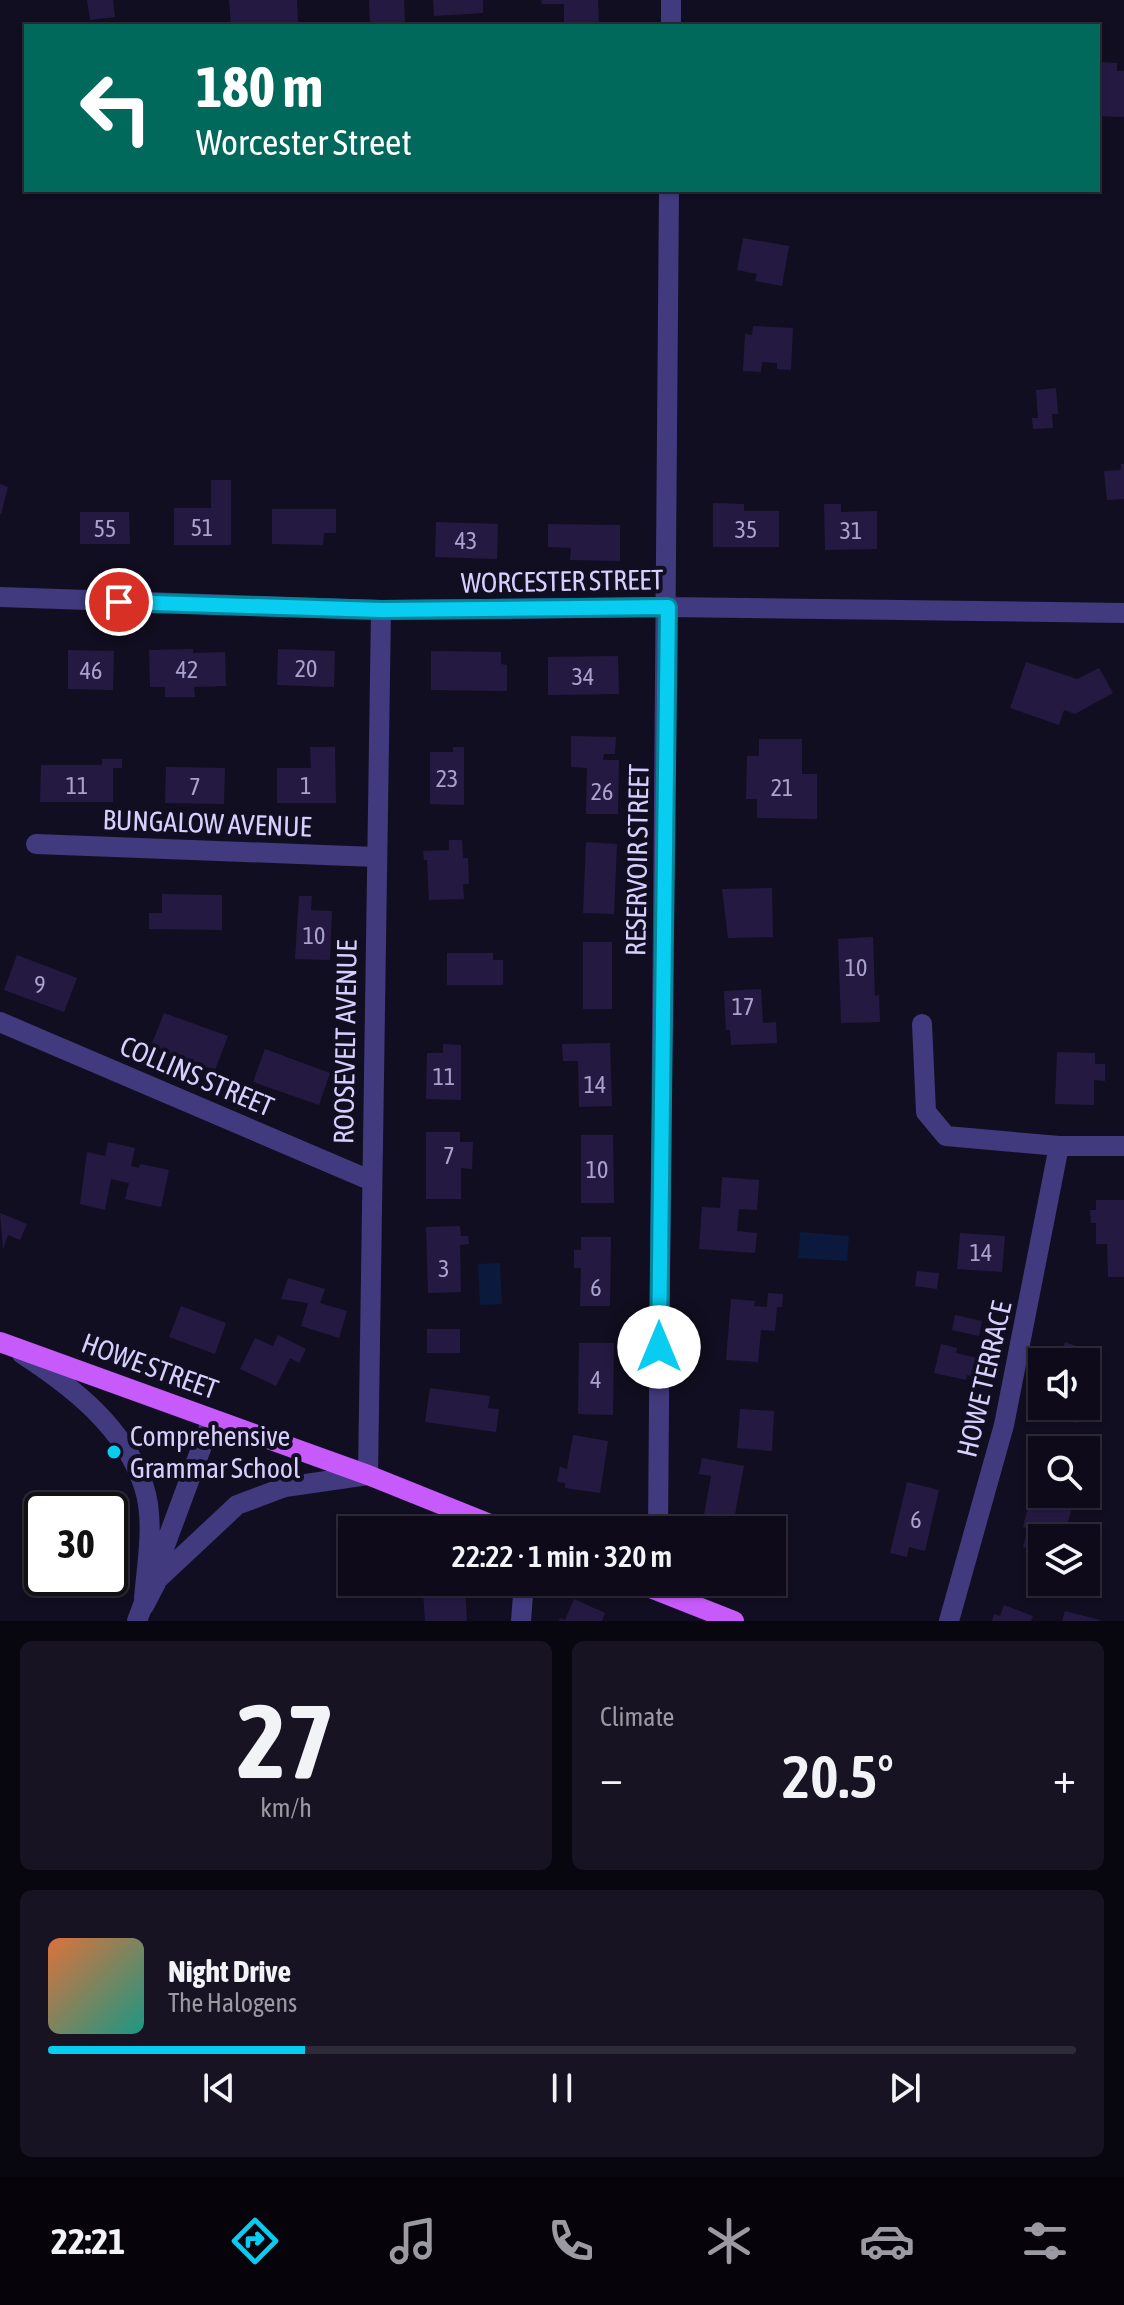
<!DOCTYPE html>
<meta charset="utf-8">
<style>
body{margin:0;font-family:"Asap Condensed",sans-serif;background:#171322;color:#f1f3f6;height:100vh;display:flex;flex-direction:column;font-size:30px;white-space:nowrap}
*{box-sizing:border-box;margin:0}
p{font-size:26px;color:#9b9aa2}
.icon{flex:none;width:44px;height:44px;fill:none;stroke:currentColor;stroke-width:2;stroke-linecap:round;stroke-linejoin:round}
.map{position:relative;height:1621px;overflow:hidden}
.side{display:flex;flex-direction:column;gap:20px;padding:20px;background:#08060e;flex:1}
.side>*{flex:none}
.top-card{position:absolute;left:24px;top:24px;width:1076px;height:168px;border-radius:0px;box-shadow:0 2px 6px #0004,0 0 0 2px #2e2b38;background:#00695c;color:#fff;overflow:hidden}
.buttons{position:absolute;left:1028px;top:1348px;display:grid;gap:16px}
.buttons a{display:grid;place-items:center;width:72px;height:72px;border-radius:0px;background:#0e0a19;box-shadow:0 2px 6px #0004,0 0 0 2px #2e2b38;font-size:40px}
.speed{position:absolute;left:24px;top:1492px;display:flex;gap:16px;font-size:40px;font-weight:700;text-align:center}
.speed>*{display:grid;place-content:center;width:104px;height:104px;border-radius:50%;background:#0e0a19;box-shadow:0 2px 6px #0004,0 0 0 2px #2e2b38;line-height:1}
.speed .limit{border:4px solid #111;border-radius:12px;background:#fff;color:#111}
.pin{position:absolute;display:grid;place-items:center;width:68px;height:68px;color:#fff;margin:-34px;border:4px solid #fff;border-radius:50%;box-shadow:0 2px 8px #0007}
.me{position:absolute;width:88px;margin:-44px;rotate:0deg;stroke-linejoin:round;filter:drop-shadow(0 0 6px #0008)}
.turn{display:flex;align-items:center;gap:28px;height:168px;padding:0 40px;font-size:36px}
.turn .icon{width:104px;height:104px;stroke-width:2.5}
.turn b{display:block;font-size:56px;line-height:68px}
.big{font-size:60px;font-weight:600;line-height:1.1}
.side .card{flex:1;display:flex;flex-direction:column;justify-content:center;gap:12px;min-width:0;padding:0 28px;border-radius:12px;background:#171322}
.side .dial{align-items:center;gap:0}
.dial b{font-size:104px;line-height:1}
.song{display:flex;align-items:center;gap:24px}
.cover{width:96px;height:96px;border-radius:12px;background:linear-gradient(135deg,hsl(20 70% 55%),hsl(170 70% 35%))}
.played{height:8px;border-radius:4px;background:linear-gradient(90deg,#08ccf0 25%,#2e2b38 25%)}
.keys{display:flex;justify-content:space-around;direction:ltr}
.heat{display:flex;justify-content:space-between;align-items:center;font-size:44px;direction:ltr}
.side .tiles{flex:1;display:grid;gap:20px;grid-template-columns:1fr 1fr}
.card:last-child{grid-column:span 2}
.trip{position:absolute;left:338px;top:1516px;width:448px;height:80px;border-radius:0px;background:#0e0a19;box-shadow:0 2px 6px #0004,0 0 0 2px #2e2b38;font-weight:600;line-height:80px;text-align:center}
.dock{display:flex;height:128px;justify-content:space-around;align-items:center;background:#06040a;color:#9b9aa2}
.dock .icon{width:56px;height:56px}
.dock .active{color:#08ccf0}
.dock b{font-size:36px;color:#f1f3f6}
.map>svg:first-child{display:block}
.water{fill:#0b1a3c}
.building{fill:#241a41}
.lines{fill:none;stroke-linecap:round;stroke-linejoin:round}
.minor{stroke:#413a7e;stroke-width:20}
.major{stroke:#c75afa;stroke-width:20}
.route-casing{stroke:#05859c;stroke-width:20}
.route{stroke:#08ccf0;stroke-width:14}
.poi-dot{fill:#08ccf0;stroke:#120e21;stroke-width:3}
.labels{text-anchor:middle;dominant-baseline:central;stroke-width:8;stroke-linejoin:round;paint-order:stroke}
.number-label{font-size:24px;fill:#aaa2ce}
.street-label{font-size:28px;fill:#d7cffd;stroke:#120e21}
.poi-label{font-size:28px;fill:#d7cffd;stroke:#120e21;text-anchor:start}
</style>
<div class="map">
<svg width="1124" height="1621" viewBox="0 0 1124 1621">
<rect width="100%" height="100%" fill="#120e21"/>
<!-- water -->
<path class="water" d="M800 1232 849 1236 847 1261 798 1258Z
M500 1263 502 1304 480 1305 478 1264Z"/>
<!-- building -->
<path class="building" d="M87 0H113L115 17 90 20Z
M229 0H297L298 26H231Z
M369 0H404L405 26H370Z
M433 0H483V13L434 16Z
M541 0H598L599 26H564V4H542Z
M1098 62 1117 63V71H1124V117L1098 116Z
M743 238 789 246 782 286 755 281 757 274 737 270Z
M753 326 793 328 791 370 777 369V363L762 362 761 372 743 371 745 334 752 335Z
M1056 388 1058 414H1052L1053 428 1033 429 1032 418H1038L1036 390Z
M1121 464H1124V499L1107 500 1104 471 1121 470Z
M211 480H231V545H174V508H211Z
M0 484 8 487 1 514H0Z
M713 503 744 504V511H779V547H713Z
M824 504H841V512L877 511V549L825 550Z
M272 509H336V533H324L323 545 272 544Z
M80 512H129L130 544H80Z
M436 522 498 524 497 559 435 557Z
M548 524 620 525V561L570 560 571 548 548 547Z
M193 649V653L225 652 226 686 194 687 195 697H165V687H150L149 650Z
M278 649 335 651 334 687 277 685Z
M68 650 114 651 113 690 68 689Z
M431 651 501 652V664L507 665V691L431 690Z
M618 656 619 694 548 695V657Z
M1026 662 1077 679 1099 668 1113 693 1075 714 1064 710 1059 725 1010 708Z
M571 736 616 737 615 754H604L603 760H619L618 814H586L587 768 571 767Z
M759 739H802V774H817V819L757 818V799H746L747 756H759Z
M310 747H335L336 803H277V768H311Z
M453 747H464V805L430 804V752H453Z
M102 759H122V768H113V802H40L41 765H102Z
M166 767 225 768 224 804 165 803Z
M449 840H462L463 858H468L469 884H463L464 899 429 900 427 860H424L423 851 449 850Z
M586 842 617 844 614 914 583 913Z
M772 888 773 937 728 938 722 889Z
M162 894 222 895V930L149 929V913H162Z
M299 896H312L311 910 332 911 330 960 295 959Z
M873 937 875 996 879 995 880 1022 841 1023 838 939Z
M583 942H612V1009H583Z
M447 953H493V960H503V985H447Z
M17 955 77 978 64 1012 4 990Z
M761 989 763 1023 776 1022 777 1043 731 1045 730 1030H726L724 991Z
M164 1013 228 1036 215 1070 151 1046Z
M610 1043 612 1106 579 1107 578 1061H563L562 1044Z
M443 1044 461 1045V1100L426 1099 427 1053H443Z
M265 1049 330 1073 319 1105 253 1082Z
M1057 1052 1095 1053V1064H1105V1081L1094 1080V1105L1055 1104Z
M426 1132H460V1142H473L472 1169 461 1168V1199H426Z
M581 1135H613L614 1203H581Z
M108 1142 135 1148 131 1166 139 1168 140 1164 169 1170 161 1207 125 1199 129 1183 111 1179 105 1210 80 1204 87 1152 105 1156Z
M722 1177 759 1180 757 1210 739 1209 737 1231 757 1233 755 1253 699 1249 702 1207 720 1208Z
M1096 1200H1124V1277H1108L1107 1244H1096V1223H1091L1090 1210H1096Z
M0 1213 27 1224 20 1240 8 1235 3 1249Z
M460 1226 461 1236H468L469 1244 460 1245 461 1292 428 1293 426 1227Z
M960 1233 1005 1236 1002 1272 957 1269Z
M581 1237H611L610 1306H580L581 1268H574V1250H581Z
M917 1271 939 1273 937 1289 915 1286Z
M288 1278 325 1289 320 1303 347 1311 339 1338 301 1326 308 1303 281 1299Z
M768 1293 783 1294 782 1307H777L775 1331 761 1330 758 1362 726 1360 731 1299 755 1301 754 1306 767 1307Z
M181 1306 226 1323 215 1354 169 1337Z
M955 1315 982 1321 979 1336 952 1330Z
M427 1329H460V1353H427Z
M278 1335 306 1349 299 1363 290 1358 276 1386 240 1369 255 1338 273 1346Z
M1065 1342 1086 1350 1082 1362H1058Z
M579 1343H614L613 1415 578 1414Z
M941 1344 957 1348 956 1353 986 1360 982 1379 967 1375 966 1380 934 1373Z
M1086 1386 1099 1390 1092 1417 1079 1413 1077 1423 1042 1414 1044 1407 1086 1406Z
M430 1388 490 1396 488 1408 499 1409 496 1432 425 1422Z
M740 1409 774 1411 772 1451 737 1448Z
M573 1435 608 1441 600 1493 565 1488V1483L557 1482 560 1467 567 1469Z
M702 1458 744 1466 732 1530 702 1526 711 1476 699 1474Z
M907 1482 939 1490 925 1551 909 1547 907 1557 890 1553Z
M1034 1484 1042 1486V1494L1075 1495 1064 1538H1042V1552L1023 1547 1028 1528 1023 1527Z
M465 1589 467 1621H425L423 1592Z
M574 1599 605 1613 602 1621H559L560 1618 565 1620Z
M1004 1605 1033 1616 1031 1621H992L994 1614 1000 1616Z
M1065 1611 1100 1620V1621H1062Z"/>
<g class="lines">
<!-- minor -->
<path class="minor" d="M671 26V0
M0 597 381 610 668 607 1124 613
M36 844 376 857
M0 1022 372 1181
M922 1024 926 1112 946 1136 1059 1146H1124
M22 1354C71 1386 125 1427 144 1487 155 1520 147 1563 144 1598
M658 1530 669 190
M144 1606 158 1579 237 1505 285 1487 368 1475 381 610
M137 1621 212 1419
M521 1621 524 1582
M949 1621 1004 1425 1059 1146"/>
<!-- major -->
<path class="major" d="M0 1342 368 1475 505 1530
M635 1582 734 1621"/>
</g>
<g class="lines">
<!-- route casing -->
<g class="route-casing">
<path id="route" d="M119 602 381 610 668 607 659 1347"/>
</g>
<!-- route -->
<use href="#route" class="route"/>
</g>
<!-- markers -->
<circle class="poi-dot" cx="114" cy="1452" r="8"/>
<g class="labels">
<!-- number labels -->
<g class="number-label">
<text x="202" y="527">51</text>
<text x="105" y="528">55</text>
<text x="746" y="529">35</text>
<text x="851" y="530">31</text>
<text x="466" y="540">43</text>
<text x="306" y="668">20</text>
<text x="187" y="669">42</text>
<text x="91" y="670">46</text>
<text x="583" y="676">34</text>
<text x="447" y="778">23</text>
<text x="77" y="785">11</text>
<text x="306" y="785">1</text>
<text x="195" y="786">7</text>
<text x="782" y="787">21</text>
<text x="602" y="791">26</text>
<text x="314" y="935">10</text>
<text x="856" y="967">10</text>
<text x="40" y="984">9</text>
<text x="743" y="1006">17</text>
<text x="444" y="1076">11</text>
<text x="595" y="1084">14</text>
<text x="449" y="1155">7</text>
<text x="597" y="1169">10</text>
<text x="981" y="1252">14</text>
<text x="444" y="1268">3</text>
<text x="596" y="1287">6</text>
<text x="596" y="1379">4</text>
<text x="916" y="1519">6</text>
</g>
<!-- street labels -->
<g class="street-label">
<text transform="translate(562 581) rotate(-1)">WORCESTER STREET</text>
<text transform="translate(207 823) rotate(2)">BUNGALOW AVENUE</text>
<text transform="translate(637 860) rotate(-89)">RESERVOIR STREET</text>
<text transform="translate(345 1042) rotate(-89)">ROOSEVELT AVENUE</text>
<text transform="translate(197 1076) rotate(23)">COLLINS STREET</text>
<text transform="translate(150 1366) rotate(20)">HOWE STREET</text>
<text transform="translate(984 1379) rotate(-77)">HOWE TERRACE</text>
</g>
<!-- poi labels -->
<g class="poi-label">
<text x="130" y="1436">Comprehensive<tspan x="130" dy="32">Grammar School</tspan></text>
</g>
</g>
</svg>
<div class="buttons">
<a><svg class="icon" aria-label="sound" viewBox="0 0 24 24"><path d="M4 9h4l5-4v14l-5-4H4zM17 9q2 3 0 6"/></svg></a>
<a><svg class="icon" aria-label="search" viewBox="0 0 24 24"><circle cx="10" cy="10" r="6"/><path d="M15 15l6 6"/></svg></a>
<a><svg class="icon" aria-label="layers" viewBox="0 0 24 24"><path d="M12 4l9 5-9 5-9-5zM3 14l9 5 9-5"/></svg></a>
</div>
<div class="speed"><div class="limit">30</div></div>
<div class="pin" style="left:119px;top:602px;background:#d93025"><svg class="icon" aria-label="arrive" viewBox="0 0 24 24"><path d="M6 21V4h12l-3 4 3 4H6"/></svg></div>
<svg class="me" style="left:659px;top:1347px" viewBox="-20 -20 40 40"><circle r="19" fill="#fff"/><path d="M0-13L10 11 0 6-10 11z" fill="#08ccf0"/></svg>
<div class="trip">22:22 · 1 min · 320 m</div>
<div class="top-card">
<div class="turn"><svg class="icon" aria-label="left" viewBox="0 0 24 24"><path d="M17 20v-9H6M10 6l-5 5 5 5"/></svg><div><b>180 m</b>Worcester Street</div></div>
</div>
</div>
<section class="side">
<div class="tiles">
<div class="card dial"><b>27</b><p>km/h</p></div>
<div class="card"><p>Climate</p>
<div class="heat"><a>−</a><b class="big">20.5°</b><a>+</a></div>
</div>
<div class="card">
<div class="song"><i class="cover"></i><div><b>Night Drive</b><p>The Halogens</p></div></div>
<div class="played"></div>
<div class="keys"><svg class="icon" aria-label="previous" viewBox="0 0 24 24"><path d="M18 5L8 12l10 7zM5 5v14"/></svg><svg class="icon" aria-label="pause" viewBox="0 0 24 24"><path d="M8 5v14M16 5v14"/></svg><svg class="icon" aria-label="next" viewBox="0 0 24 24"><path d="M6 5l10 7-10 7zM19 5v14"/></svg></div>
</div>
</div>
</section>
<nav class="dock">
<b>22:21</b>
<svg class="icon active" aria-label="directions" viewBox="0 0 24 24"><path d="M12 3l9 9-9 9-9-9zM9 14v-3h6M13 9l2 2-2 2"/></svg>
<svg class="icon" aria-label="music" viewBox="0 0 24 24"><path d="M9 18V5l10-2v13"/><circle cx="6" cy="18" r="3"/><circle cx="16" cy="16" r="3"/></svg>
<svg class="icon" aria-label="phone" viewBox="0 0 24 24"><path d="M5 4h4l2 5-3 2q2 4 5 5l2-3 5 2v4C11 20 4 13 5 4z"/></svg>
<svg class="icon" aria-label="climate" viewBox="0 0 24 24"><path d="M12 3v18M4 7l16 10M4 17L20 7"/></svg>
<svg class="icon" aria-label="car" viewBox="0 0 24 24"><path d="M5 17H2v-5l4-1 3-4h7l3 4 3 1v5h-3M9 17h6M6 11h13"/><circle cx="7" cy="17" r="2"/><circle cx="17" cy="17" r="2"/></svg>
<svg class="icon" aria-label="filters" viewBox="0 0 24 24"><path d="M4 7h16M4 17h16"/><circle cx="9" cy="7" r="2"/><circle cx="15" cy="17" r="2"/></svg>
</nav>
